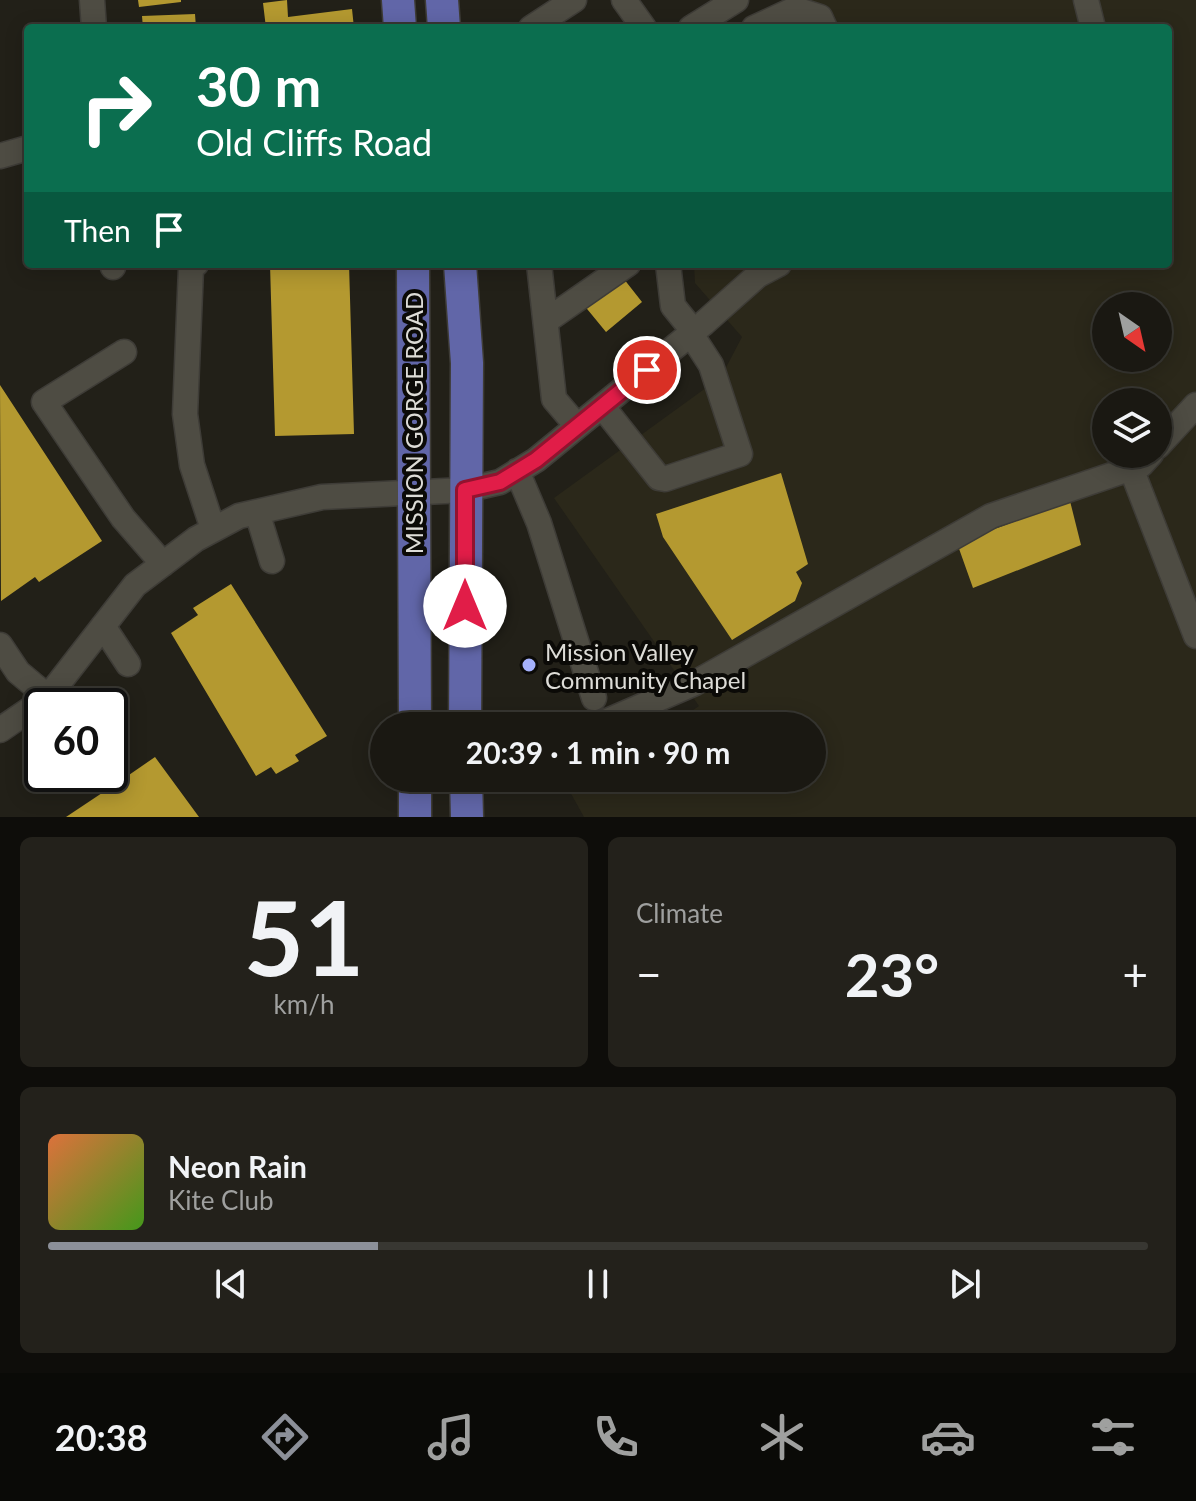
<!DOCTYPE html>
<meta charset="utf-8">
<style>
body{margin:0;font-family:Lato,sans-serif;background:#23211b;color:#f1f3f6;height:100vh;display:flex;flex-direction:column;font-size:30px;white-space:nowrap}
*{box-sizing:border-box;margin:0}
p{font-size:26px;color:#9fa09f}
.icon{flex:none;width:44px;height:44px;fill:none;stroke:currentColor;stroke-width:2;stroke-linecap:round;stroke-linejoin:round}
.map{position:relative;height:817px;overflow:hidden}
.sheet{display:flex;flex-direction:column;gap:20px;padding:20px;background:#0e0d0a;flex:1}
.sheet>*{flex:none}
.banner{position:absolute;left:24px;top:24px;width:1148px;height:244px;border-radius:8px;box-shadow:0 4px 20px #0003,0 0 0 2px #383732;background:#0b6e4f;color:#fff;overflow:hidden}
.needle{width:52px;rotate:146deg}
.tools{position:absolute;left:1092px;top:292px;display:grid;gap:16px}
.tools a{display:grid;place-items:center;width:80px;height:80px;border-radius:50%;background:#1a1812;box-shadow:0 4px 20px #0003,0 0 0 2px #383732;font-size:40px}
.speed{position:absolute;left:24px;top:688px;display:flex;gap:16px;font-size:40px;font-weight:700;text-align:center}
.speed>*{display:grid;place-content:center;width:104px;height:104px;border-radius:50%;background:#1a1812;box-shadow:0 4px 20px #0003,0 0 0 2px #383732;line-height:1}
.speed .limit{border:4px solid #111;border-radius:12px;background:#fff;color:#111}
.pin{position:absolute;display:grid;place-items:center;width:68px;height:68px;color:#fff;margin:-34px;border:4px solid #fff;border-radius:50%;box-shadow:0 2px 8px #0007}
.me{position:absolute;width:88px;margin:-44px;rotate:0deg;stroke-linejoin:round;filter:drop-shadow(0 0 6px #0008)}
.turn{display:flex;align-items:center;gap:28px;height:168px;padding:0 40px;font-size:36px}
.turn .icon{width:104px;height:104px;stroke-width:2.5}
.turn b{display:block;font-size:56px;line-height:68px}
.then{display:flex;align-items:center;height:76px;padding:0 40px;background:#0003;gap:16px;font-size:30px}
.big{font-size:60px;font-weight:700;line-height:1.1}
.sheet .tile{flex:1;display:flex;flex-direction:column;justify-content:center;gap:12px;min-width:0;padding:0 28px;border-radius:12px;background:#23211b}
.sheet .dial{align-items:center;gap:0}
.dial b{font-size:104px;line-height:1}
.song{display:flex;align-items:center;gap:24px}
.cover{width:96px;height:96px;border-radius:12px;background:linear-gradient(135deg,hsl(20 70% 55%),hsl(100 70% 35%))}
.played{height:8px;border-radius:4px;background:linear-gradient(90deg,#8c9099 30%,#383732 30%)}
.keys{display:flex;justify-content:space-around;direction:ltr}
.heat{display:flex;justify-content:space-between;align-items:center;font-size:44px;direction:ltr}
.sheet .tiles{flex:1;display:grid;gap:20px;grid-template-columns:1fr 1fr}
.tile:last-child{grid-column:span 2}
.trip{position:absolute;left:370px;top:712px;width:456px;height:80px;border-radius:40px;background:#1a1812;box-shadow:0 4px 20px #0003,0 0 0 2px #383732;font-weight:700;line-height:80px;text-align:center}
.dock{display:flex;height:128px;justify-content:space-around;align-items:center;background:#0a0a07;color:#9fa09f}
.dock .icon{width:56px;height:56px}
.dock .active{color:#8c9099}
.dock b{font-size:36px;color:#f1f3f6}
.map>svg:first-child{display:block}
.built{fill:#2b281a;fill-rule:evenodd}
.building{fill:#b49930}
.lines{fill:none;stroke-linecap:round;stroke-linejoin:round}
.minor-casing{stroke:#3e3c37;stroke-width:27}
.major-casing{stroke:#3e3c37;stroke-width:35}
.minor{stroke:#4e4c43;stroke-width:24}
.major{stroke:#6166a8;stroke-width:32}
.route-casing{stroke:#92132f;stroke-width:20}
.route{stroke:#e11d48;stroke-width:14}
.poi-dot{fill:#a5b1fc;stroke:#0b0a07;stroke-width:3}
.labels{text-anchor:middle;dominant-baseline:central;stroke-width:8;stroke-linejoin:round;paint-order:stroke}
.street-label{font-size:24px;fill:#dddcd7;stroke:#0b0a07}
.poi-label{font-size:24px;fill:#dddcd7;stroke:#0b0a07;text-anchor:start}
</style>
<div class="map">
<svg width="1196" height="817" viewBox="0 0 1196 817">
<rect width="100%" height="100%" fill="#222018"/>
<!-- built -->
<path class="built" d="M799 0H1196V817H584L569 790 588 778H812V726H670L699 706 554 498 721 377 742 337 695 283 694 264H1168V28H760ZM1106 306H1158V358H1106ZM1106 402H1158V454H1106Z"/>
<!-- building -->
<path class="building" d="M138 0H181V2L139 7Z
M287 0 288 17 352 9 354 28H266L263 3Z
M195 14 196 28H143L142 16Z
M270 264H349L354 434 275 436Z
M620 274 642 302 606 332 583 304Z
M0 385 102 541 39 582 35 577 1 601Z
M781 473 808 564 796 572 802 583 795 601 732 640 663 537 656 514Z
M1070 501 1081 545 973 588 957 543Z
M231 584 327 736 295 755 299 761 276 774 271 767 256 776 171 633 198 615 193 608Z
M155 757 199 817H66L126 777Z"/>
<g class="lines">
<!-- minor casing -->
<g class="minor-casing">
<path id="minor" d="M92 0 94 28
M624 0 644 28
M1086 0 1093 28
M531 28 574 0
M691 28 736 0
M754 28 795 9 820 17 825 28
M0 156 28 148
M113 264V267
M196 264 191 268 185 414 192 465 213 529
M539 264 554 399 577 426
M668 264 673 306 694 332
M546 321 628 264
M124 352 44 402 123 518 163 564
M602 406 659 478 665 479 740 454 711 365 691 334
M1158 446 1196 405
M1131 468 1196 636
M517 471 539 523 594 698
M257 512 272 561
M103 626 128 664
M0 645 18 672 48 697
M596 726 695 683 991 516 1141 465 1151 454
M0 730 48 697 135 585 196 539 239 516 322 497 465 490 500 482 536 460 704 323 758 275 779 264"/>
</g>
<!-- major casing -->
<g class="major-casing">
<path id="major" d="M398 0 400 28
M442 0 444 28
M413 264 415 726
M460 264 467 363 465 726
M415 778V817
M466 778 467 817"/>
</g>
<!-- minor -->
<use href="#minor" class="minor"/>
<!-- major -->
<use href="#major" class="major"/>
</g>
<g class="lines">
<!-- route casing -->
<g class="route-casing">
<path id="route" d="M465 606V490L500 482 536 460 647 370"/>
</g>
<!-- route -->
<use href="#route" class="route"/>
</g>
<!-- markers -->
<circle class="poi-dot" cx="529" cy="665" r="8"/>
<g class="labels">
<!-- street labels -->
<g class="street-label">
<text transform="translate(413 423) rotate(-90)">MISSION GORGE ROAD</text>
</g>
<!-- poi labels -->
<g class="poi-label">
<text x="545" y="651">Mission Valley<tspan x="545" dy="28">Community Chapel</tspan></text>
</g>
</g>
</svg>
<div class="tools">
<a><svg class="needle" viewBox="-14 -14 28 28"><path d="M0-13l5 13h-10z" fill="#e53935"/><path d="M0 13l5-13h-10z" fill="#9fa09f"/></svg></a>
<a><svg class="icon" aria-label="layers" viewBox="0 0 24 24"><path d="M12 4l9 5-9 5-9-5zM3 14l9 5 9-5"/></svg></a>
</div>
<div class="speed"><div class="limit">60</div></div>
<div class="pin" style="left:647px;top:370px;background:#d93025"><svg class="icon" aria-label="arrive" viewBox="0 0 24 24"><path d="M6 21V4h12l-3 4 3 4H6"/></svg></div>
<svg class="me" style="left:465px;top:606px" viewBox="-20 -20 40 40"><circle r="19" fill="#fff"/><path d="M0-13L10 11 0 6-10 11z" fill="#e11d48"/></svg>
<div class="trip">20:39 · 1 min · 90 m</div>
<div class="banner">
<div class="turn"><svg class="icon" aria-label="right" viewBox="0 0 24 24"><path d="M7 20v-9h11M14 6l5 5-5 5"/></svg><div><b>30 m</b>Old Cliffs Road</div></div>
<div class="then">Then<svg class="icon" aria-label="arrive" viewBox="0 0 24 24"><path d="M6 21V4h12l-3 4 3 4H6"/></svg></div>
</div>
</div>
<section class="sheet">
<div class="tiles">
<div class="tile dial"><b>51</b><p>km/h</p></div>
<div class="tile"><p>Climate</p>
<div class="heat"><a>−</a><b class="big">23°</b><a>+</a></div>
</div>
<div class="tile">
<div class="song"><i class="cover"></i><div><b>Neon Rain</b><p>Kite Club</p></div></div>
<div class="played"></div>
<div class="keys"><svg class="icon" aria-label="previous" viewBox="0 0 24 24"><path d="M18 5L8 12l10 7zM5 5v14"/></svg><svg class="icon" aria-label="pause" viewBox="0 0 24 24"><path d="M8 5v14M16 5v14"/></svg><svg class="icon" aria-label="next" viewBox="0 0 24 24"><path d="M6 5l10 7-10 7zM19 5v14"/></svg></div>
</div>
</div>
</section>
<nav class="dock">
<b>20:38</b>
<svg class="icon active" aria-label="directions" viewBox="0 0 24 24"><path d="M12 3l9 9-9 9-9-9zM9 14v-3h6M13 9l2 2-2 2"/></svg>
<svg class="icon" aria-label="music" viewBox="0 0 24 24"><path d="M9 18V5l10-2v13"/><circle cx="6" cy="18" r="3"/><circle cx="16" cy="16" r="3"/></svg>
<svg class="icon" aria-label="phone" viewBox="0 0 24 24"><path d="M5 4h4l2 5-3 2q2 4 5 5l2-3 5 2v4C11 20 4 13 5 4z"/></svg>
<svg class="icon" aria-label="climate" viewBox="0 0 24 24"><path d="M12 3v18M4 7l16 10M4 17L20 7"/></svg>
<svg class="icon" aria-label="car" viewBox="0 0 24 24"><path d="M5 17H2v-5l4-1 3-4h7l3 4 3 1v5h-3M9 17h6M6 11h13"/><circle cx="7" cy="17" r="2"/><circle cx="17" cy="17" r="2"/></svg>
<svg class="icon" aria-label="filters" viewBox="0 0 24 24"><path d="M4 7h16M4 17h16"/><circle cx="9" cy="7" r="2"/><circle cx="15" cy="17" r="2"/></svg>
</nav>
